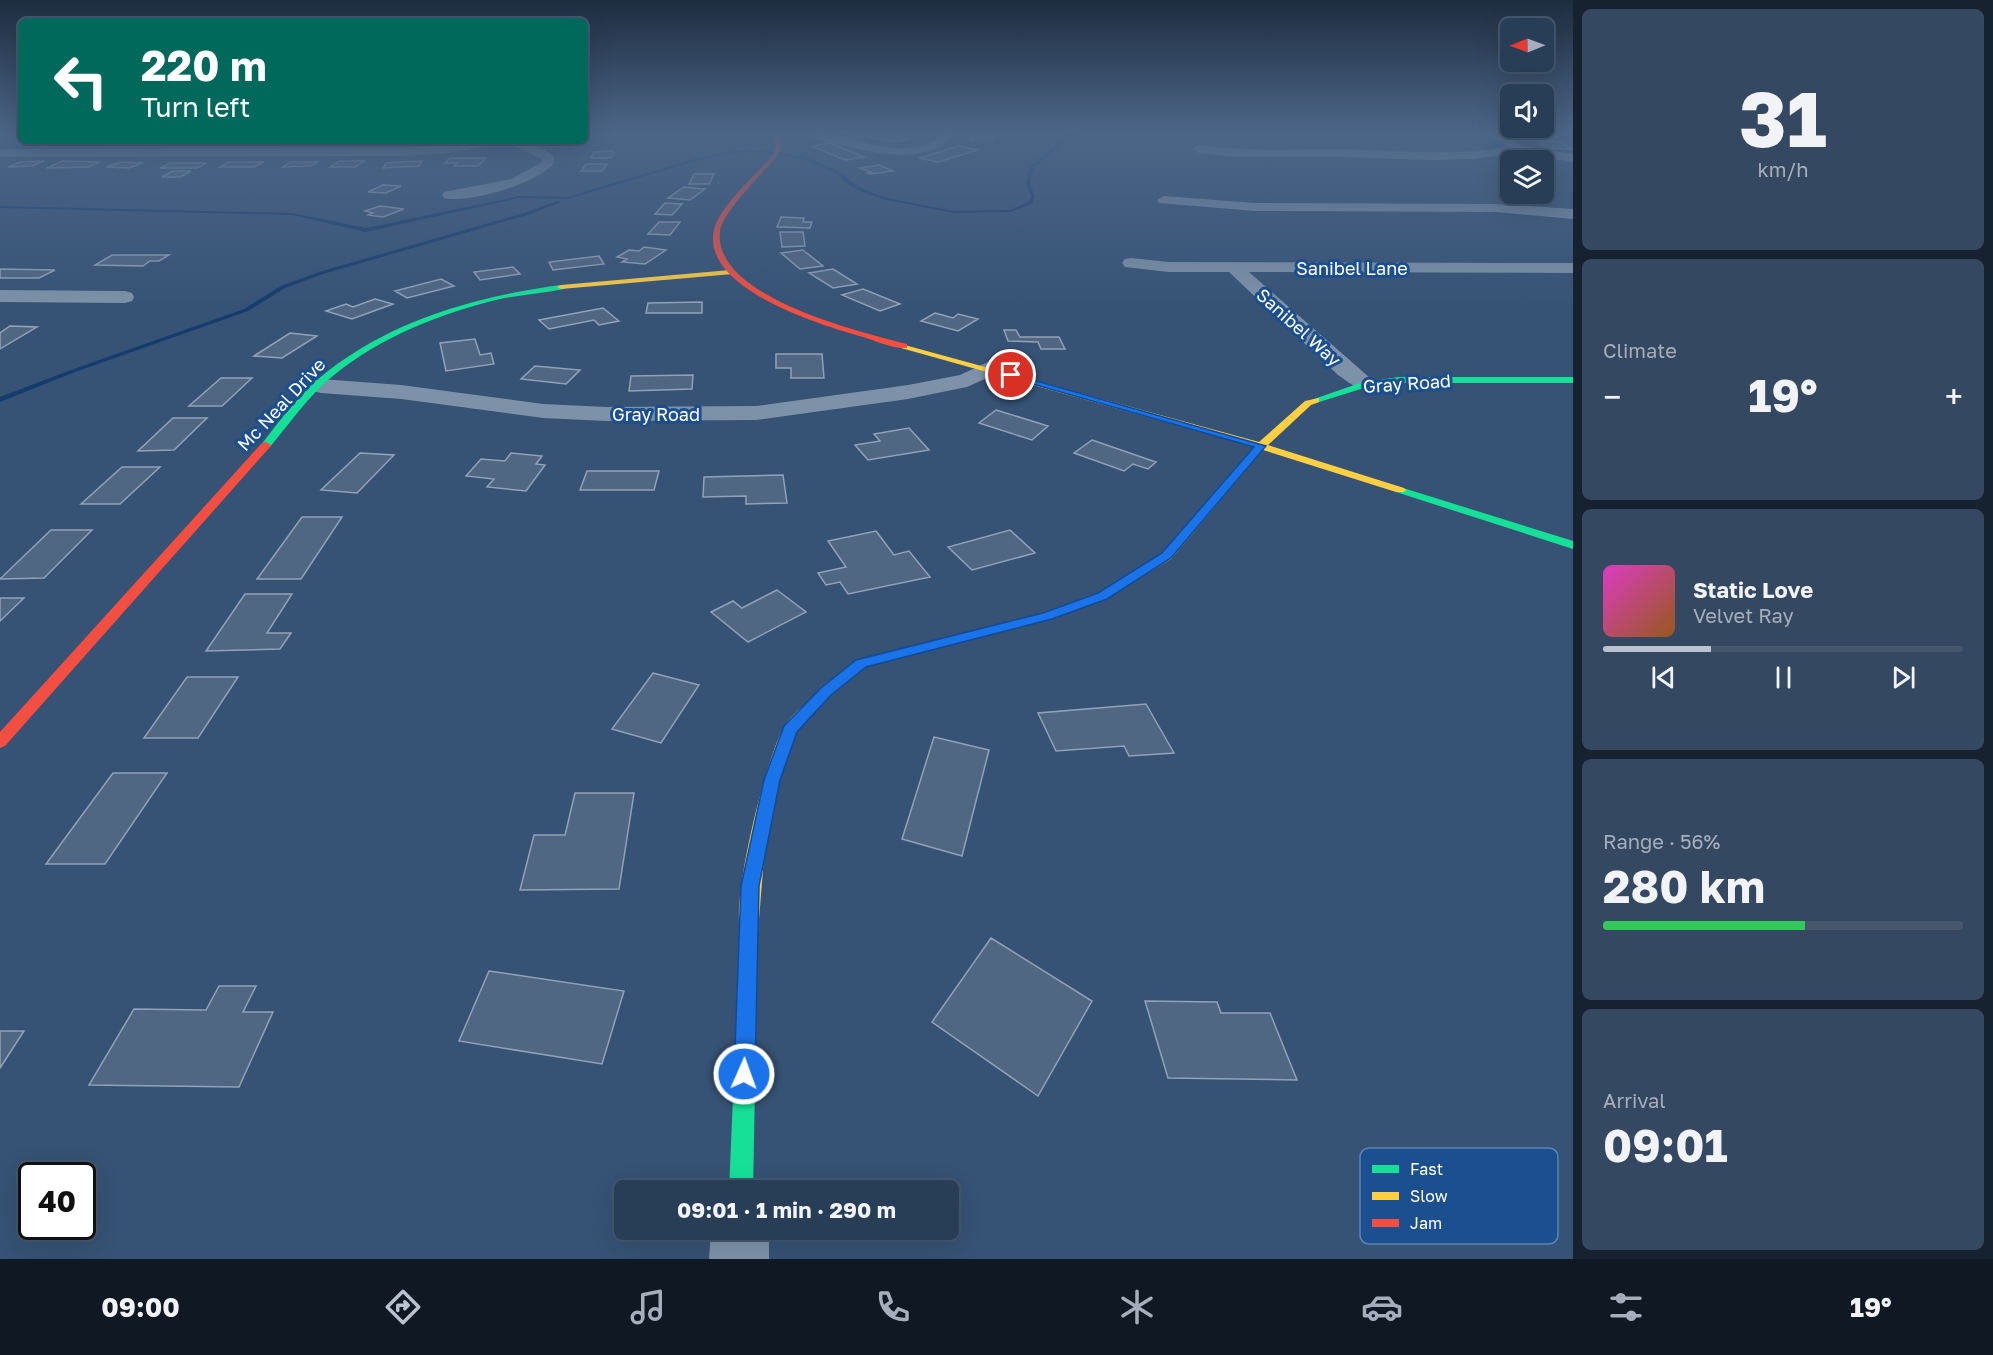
<!DOCTYPE html>
<meta charset="utf-8">
<style>
body{margin:0;font-family:"Golos Text",sans-serif;background:#344961;color:#f1f3f6;height:100vh;display:flex;flex-direction:column;font-size:22px;white-space:nowrap}
*{box-sizing:border-box;margin:0}
p{font-size:20px;color:#a5aeba}
.icon{flex:none;width:33px;height:33px;fill:none;stroke:currentColor;stroke-width:2;stroke-linecap:round;stroke-linejoin:round}
.map{position:relative;flex:1;overflow:hidden}
.panel{display:flex;flex-direction:column;gap:9px;padding:9px;background:#162230;width:420px}
.panel>*{flex:none}
.hud{position:absolute;left:18px;top:18px;width:570px;height:126px;border-radius:9px;box-shadow:0 6px 24px #0002,0 0 0 2px #44576d;background:#00695c;color:#fff;overflow:hidden}
.needle{width:39px;rotate:269deg}
.fabs{position:absolute;left:1500px;top:18px;display:grid;gap:12px}
.fabs a{display:grid;place-items:center;width:54px;height:54px;border-radius:9px;background:#283e57;box-shadow:0 6px 24px #0002,0 0 0 2px #44576d;font-size:30px}
.speed{position:absolute;left:18px;top:1162px;display:flex;gap:12px;font-size:30px;font-weight:700;text-align:center}
.speed>*{display:grid;place-content:center;width:78px;height:78px;border-radius:50%;background:#283e57;box-shadow:0 6px 24px #0002,0 0 0 2px #44576d;line-height:1}
.speed .limit{border:3px solid #111;border-radius:9px;background:#fff;color:#111}
.pin{position:absolute;display:grid;place-items:center;width:51px;height:51px;color:#fff;margin:-26px;border:3px solid #fff;border-radius:50%;box-shadow:0 2px 6px #0007}
.me{position:absolute;width:66px;margin:-33px;rotate:2deg;stroke-linejoin:round;filter:drop-shadow(0 0 4px #0008)}
.turn{display:flex;align-items:center;gap:21px;height:126px;padding:0 24px;font-size:27px}
.turn .icon{width:78px;height:78px;stroke-width:2.5}
.turn b{display:block;font-size:42px;line-height:51px}
.big{font-size:45px;font-weight:700;line-height:1.1}
.panel .card{flex:1;display:flex;flex-direction:column;justify-content:center;gap:9px;min-width:0;padding:0 21px;border-radius:9px;background:#344961}
.panel .dial{align-items:center;gap:0}
.dial b{font-size:78px;line-height:1}
.song{display:flex;align-items:center;gap:18px}
.cover{width:72px;height:72px;border-radius:9px;background:linear-gradient(135deg,hsl(310 70% 55%),hsl(30 70% 35%))}
.played{height:6px;border-radius:3px;background:linear-gradient(90deg,#b9c2ce 30%,#44576d 30%)}
.keys{display:flex;justify-content:space-around;direction:ltr}
.heat{display:flex;justify-content:space-between;align-items:center;font-size:33px;direction:ltr}
.charge{height:9px;border-radius:4px;background:linear-gradient(90deg,#34c759 56%,#44576d 0)}
.trip{position:absolute;left:614px;top:1180px;width:345px;height:60px;border-radius:9px;background:#283e57;box-shadow:0 6px 24px #0002,0 0 0 2px #44576d;font-weight:700;line-height:60px;text-align:center}
.dock{display:flex;height:96px;justify-content:space-around;align-items:center;background:#101923;color:#a5aeba}
.dock .icon{width:42px;height:42px}
.dock .active{color:#b9c2ce}
.dock b{font-size:27px;color:#f1f3f6}
main{display:flex;flex:1;min-height:0}
.map>svg:first-child{display:block}
.lines{fill:none;stroke-linecap:round;stroke-linejoin:round}
.stream{fill:#153c6e;fill-rule:evenodd}
.building{fill:#506783;stroke:#92a2b6;stroke-width:1.5}
.street{fill:#7d92a8;fill-rule:evenodd}
.fast{fill:#16e098;fill-rule:evenodd}
.slow{fill:#ffcf43;fill-rule:evenodd}
.jam{fill:#f24e42;fill-rule:evenodd}
.route{fill:#1a73e8;stroke:#114b97;stroke-width:1.5}
.labels{text-anchor:middle;dominant-baseline:central;stroke-width:6;stroke-linejoin:round;paint-order:stroke}
.far-street-label{font-size:18px;fill:#fff;stroke:#1b4f8f}
.key{fill:#1b4f8f;stroke:#5f84b1;stroke-width:1.5}
.key-label{font-size:16px;fill:#fff}
</style>
<main>
<div class="map">
<svg width="1573" height="1259" viewBox="0 0 1573 1259">
<rect width="100%" height="100%" fill="#365274"/>
<g class="lines">
<!-- stream -->
<path class="stream" d="M1073 131H1077L1033 168 1030 184 1035 197 1032 204 1011 212 954 213 886 200 864 193 849 185 837 174 806 160 778 154 749 152 733 153 699 160 568 199 519 198 366 232 292 215 0 208V206L292 213 366 228 519 196 568 197 697 158 733 151 749 150 778 152 808 158 841 172 853 183 868 191 887 198 954 211 1010 210 1028 202 1031 197 1026 184 1029 168Z
M557 201 561 202 531 214 323 274 285 288 248 311 75 372 0 402V397L71 370 244 309 281 286 319 272 527 212Z"/>
</g>
<!-- building -->
<path class="building" d="M836 131H867L909 139 897 142Z
M969 131H990L993 140H971Z
M1539 141 1560 142 1572 149 1546 148 1541 145H1546Z
M830 143 864 157 845 160 811 146Z
M959 146 978 150 938 162 919 158Z
M614 151 611 158H591L594 152Z
M450 158H486L478 166H454L457 163H445Z
M44 161 32 166 8 167 20 162Z
M62 161 100 162 88 167 47 168Z
M339 161H364L355 167H330Z
M422 161 419 166 383 168 386 163Z
M121 162 143 163 129 168 106 167Z
M229 162H264L254 167H220Z
M290 162H317L311 166 283 167Z
M170 163H207L197 168H160Z
M586 164H607L602 171H581Z
M879 165 893 171 870 174 867 173 871 172 860 168Z
M173 171H191L180 177H162Z
M694 174H714L709 184H689Z
M383 185 401 186 386 193 368 192Z
M684 187 705 189 690 200 668 198Z
M665 203 682 204 672 215 655 214Z
M380 206 404 209 383 217 368 215 373 213 365 211Z
M781 217 804 218 803 222H812L810 228 777 227Z
M659 222H680L670 235 648 234Z
M780 232H803L805 246 782 247Z
M644 247 666 250 645 264 622 262 627 259 617 257 629 250 639 251Z
M803 250 823 266 800 269 781 253Z
M112 255H169L159 261H150L143 266 95 265Z
M599 256 604 264 553 270 549 262Z
M513 267 520 274 480 280 474 272Z
M0 269 55 270 39 278H0Z
M833 269 857 284 833 288 809 273Z
M441 279 454 286 407 298 395 291Z
M863 289 900 304 880 311 842 295Z
M375 299 393 304 352 319 326 311 346 304 353 307Z
M702 302V313H646L648 303Z
M603 308 619 321 599 325 594 320 549 329 539 320Z
M935 313 953 318 958 314 978 319 958 331 921 321Z
M10 326 37 327 0 349V333Z
M1004 330H1016L1020 337H1059L1065 349H1041L1038 342 1008 341Z
M290 333 317 336 282 358 254 356Z
M475 339 480 355 491 353 494 364 446 371 440 343Z
M776 354H822L824 378H791V368H776Z
M535 366 580 370 566 384 521 379Z
M693 375 692 389 629 391 631 376Z
M221 378H252L222 406H189Z
M996 410 1048 426 1032 440 979 423Z
M173 418H207L174 450 138 451Z
M909 428 929 450 868 460 855 445 880 441 874 434Z
M1092 440 1156 462 1148 469 1133 464 1124 471 1074 453Z
M360 453 394 455 357 493 321 490Z
M511 453 542 456 536 464 545 465 526 491 487 487 494 479 466 476 481 459 505 461Z
M122 467H160L120 504H81Z
M587 471H659L654 490H580Z
M783 475 787 503 746 504V496L703 497 704 477Z
M302 517H342L301 579H257Z
M51 530H92L44 578 0 579Z
M1010 530 1035 553 972 570 948 547Z
M876 531 894 555 909 551 930 577 848 594 840 582 826 585 818 573 846 567 828 541Z
M777 590 806 612 748 642 711 612 733 601 742 608Z
M245 594H292L267 633H291L280 649 206 651Z
M0 598H24L0 621Z
M653 673 699 685 661 743 612 729Z
M187 677H238L198 738H144Z
M1146 704 1174 753 1129 756 1124 746 1056 751 1038 713Z
M934 737 989 750 962 856 902 839Z
M113 773H167L105 864H46Z
M575 793H634L619 889 520 890 534 835H565Z
M991 938 1092 1001 1038 1096 932 1022Z
M489 971 624 991 602 1064 459 1041Z
M219 986H256L243 1012H273L239 1087 89 1085 134 1009 206 1010Z
M1145 1001 1217 1002 1221 1013H1270L1297 1080 1168 1078Z
M0 1031H24L0 1068Z"/>
<g class="lines">
<!-- street -->
<path class="street" d="M806 131C842 131 916 170 943 131H955V134C928 165 879 154 845 146 832 143 816 141 806 131Z
M1481 131C1497 131 1510 134 1521 146L1573 154V162L1517 153 1473 159 1430 160 1342 157H1235L1199 153 1193 149 1199 145C1247 152 1294 149 1342 149 1398 150 1453 157 1509 147Z
M471 141H497L491 145 448 153 403 156 0 157V149L403 148 448 145Z
M505 141C521 141 542 145 554 157V163C539 183 468 204 444 198L442 195 444 192 511 179 542 162V159Z
M1164 196 1255 203 1495 204 1573 209V219L1495 212 1255 211 1159 203 1157 200Z
M1131 258 1169 262 1573 263V273L1249 272 1377 384 1374 389C1359 392 1350 383 1338 375L1229 272H1169L1125 267 1122 263 1125 259Z
M0 290 125 291 132 293 134 297 132 301 125 303 0 302Z
M988 362 996 364 999 369 996 374 967 387 908 399 756 420 606 421 543 418 401 399 321 393 313 391 310 386 313 381 321 379 401 385 543 404 606 407 756 406 908 385 960 375Z
M711 1230H769V1259H709Z"/>
<!-- fast -->
<path class="fast" d="M561 285 565 287 564 289C543 293 521 295 500 299 441 313 381 337 334 375 309 395 290 423 270 447H262L261 445C280 420 303 390 328 371 395 319 478 296 561 285Z
M1399 377H1573V383H1399L1367 387 1316 403 1311 400 1363 382Z
M1400 487 1573 541V549L1396 492 1394 490Z
M749 924 756 926 758 932 753 1191H729L740 932 742 926Z"/>
<!-- slow -->
<path class="slow" d="M730 270H733V274L561 289 557 287 561 285Z
M901 344 1259 442 1305 401 1319 398V402L1311 405 1268 445 1404 488 1406 490 1404 492H1396L1263 450 1171 559 1130 584H1122L1120 581 1122 578 1163 553 1254 447 901 348Z
M811 703 816 704 818 708 796 733 780 778 764 857 758 932 756 938 749 940 742 938C728 908 765 763 782 731 787 721 799 706 811 703Z"/>
<!-- jam -->
<path class="jam" d="M774 131H778L782 147 778 155C764 172 723 211 720 231 712 297 860 332 907 344V348C893 349 876 341 863 337 821 325 700 289 714 229 720 206 758 172 774 154L776 147Z
M266 442 271 445 270 447 5 746 0 748V732L262 443Z
M1126 577 1130 578 1132 581 1130 584 1107 599 1052 619 866 667 831 695 816 712H806L804 708 821 687 856 661 1042 613 1097 593Z"/>
</g>
<!-- sky -->
<linearGradient id="sky" x2="0" y2="1"><stop stop-color="#1e2d40"/><stop offset="0.43" stop-color="#4c6688"/><stop offset="1" stop-color="#4c6688" stop-opacity="0"/></linearGradient>
<rect width="1573" height="307" fill="url(#sky)"/>
<!-- route -->
<path class="route" d="M1008 373 1266 446 1171 558 1107 599 1052 619 866 667 831 695 797 732 780 780 759 886 755 1074 752 1081 744 1084 737 1081 734 1074 741 886 764 780 784 726 821 688 856 660 1043 613 1098 593 1162 553 1254 447 1008 377Z"/>
<g class="labels">
<!-- far-street labels -->
<g class="far-street-label">
<text x="1352" y="268">Sanibel Lane</text>
<text transform="translate(1299 327) rotate(42)">Sanibel Way</text>
<text transform="translate(1407 383) rotate(-4)">Gray Road</text>
<text transform="translate(281 404) rotate(-47)">Mc Neal Drive</text>
<text x="656" y="414">Gray Road</text>
</g>
</g>
<!-- legend -->
<rect x="1360" y="1148" width="198" height="96" rx="9" class="key"/>
<rect x="1372" y="1165" width="27" height="8" fill="#16e098"/>
<rect x="1372" y="1192" width="27" height="8" fill="#ffcf43"/>
<rect x="1372" y="1219" width="27" height="8" fill="#f24e42"/>
<g class="key-label">
<text x="1410" y="1175">Fast</text>
<text x="1410" y="1202">Slow</text>
<text x="1410" y="1229">Jam</text>
</g>
</svg>
<div class="fabs">
<a><svg class="needle" viewBox="-14 -14 28 28"><path d="M0-13l5 13h-10z" fill="#e53935"/><path d="M0 13l5-13h-10z" fill="#a5aeba"/></svg></a>
<a><svg class="icon" aria-label="sound" viewBox="0 0 24 24"><path d="M4 9h4l5-4v14l-5-4H4zM17 9q2 3 0 6"/></svg></a>
<a><svg class="icon" aria-label="layers" viewBox="0 0 24 24"><path d="M12 4l9 5-9 5-9-5zM3 14l9 5 9-5"/></svg></a>
</div>
<div class="speed"><div class="limit">40</div></div>
<div class="pin" style="left:1011px;top:375px;background:#d93025"><svg class="icon" aria-label="arrive" viewBox="0 0 24 24"><path d="M6 21V4h12l-3 4 3 4H6"/></svg></div>
<svg class="me" style="left:744px;top:1074px" viewBox="-20 -20 40 40"><circle r="17" fill="#1a73e8" stroke="#fff" stroke-width="3"/><path d="M0-11L8 9 0 5-8 9z" fill="#fff"/></svg>
<div class="trip">09:01 · 1 min · 290 m</div>
<div class="hud">
<div class="turn"><svg class="icon" aria-label="left" viewBox="0 0 24 24"><path d="M17 20v-9H6M10 6l-5 5 5 5"/></svg><div><b>220 m</b>Turn left</div></div>
</div>
</div>
<section class="panel">
<div class="card dial"><b>31</b><p>km/h</p></div>
<div class="card"><p>Climate</p>
<div class="heat"><a>−</a><b class="big">19°</b><a>+</a></div>
</div>
<div class="card">
<div class="song"><i class="cover"></i><div><b>Static Love</b><p>Velvet Ray</p></div></div>
<div class="played"></div>
<div class="keys"><svg class="icon" aria-label="previous" viewBox="0 0 24 24"><path d="M18 5L8 12l10 7zM5 5v14"/></svg><svg class="icon" aria-label="pause" viewBox="0 0 24 24"><path d="M8 5v14M16 5v14"/></svg><svg class="icon" aria-label="next" viewBox="0 0 24 24"><path d="M6 5l10 7-10 7zM19 5v14"/></svg></div>
</div>
<div class="card"><p>Range · 56%</p><b class="big">280 km</b><div class="charge"></div></div>
<div class="card"><p>Arrival</p><b class="big">09:01</b></div>
</section>
</main>
<nav class="dock">
<b>09:00</b>
<svg class="icon active" aria-label="directions" viewBox="0 0 24 24"><path d="M12 3l9 9-9 9-9-9zM9 14v-3h6M13 9l2 2-2 2"/></svg>
<svg class="icon" aria-label="music" viewBox="0 0 24 24"><path d="M9 18V5l10-2v13"/><circle cx="6" cy="18" r="3"/><circle cx="16" cy="16" r="3"/></svg>
<svg class="icon" aria-label="phone" viewBox="0 0 24 24"><path d="M5 4h4l2 5-3 2q2 4 5 5l2-3 5 2v4C11 20 4 13 5 4z"/></svg>
<svg class="icon" aria-label="climate" viewBox="0 0 24 24"><path d="M12 3v18M4 7l16 10M4 17L20 7"/></svg>
<svg class="icon" aria-label="car" viewBox="0 0 24 24"><path d="M5 17H2v-5l4-1 3-4h7l3 4 3 1v5h-3M9 17h6M6 11h13"/><circle cx="7" cy="17" r="2"/><circle cx="17" cy="17" r="2"/></svg>
<svg class="icon" aria-label="filters" viewBox="0 0 24 24"><path d="M4 7h16M4 17h16"/><circle cx="9" cy="7" r="2"/><circle cx="15" cy="17" r="2"/></svg>
<b>19°</b>
</nav>
